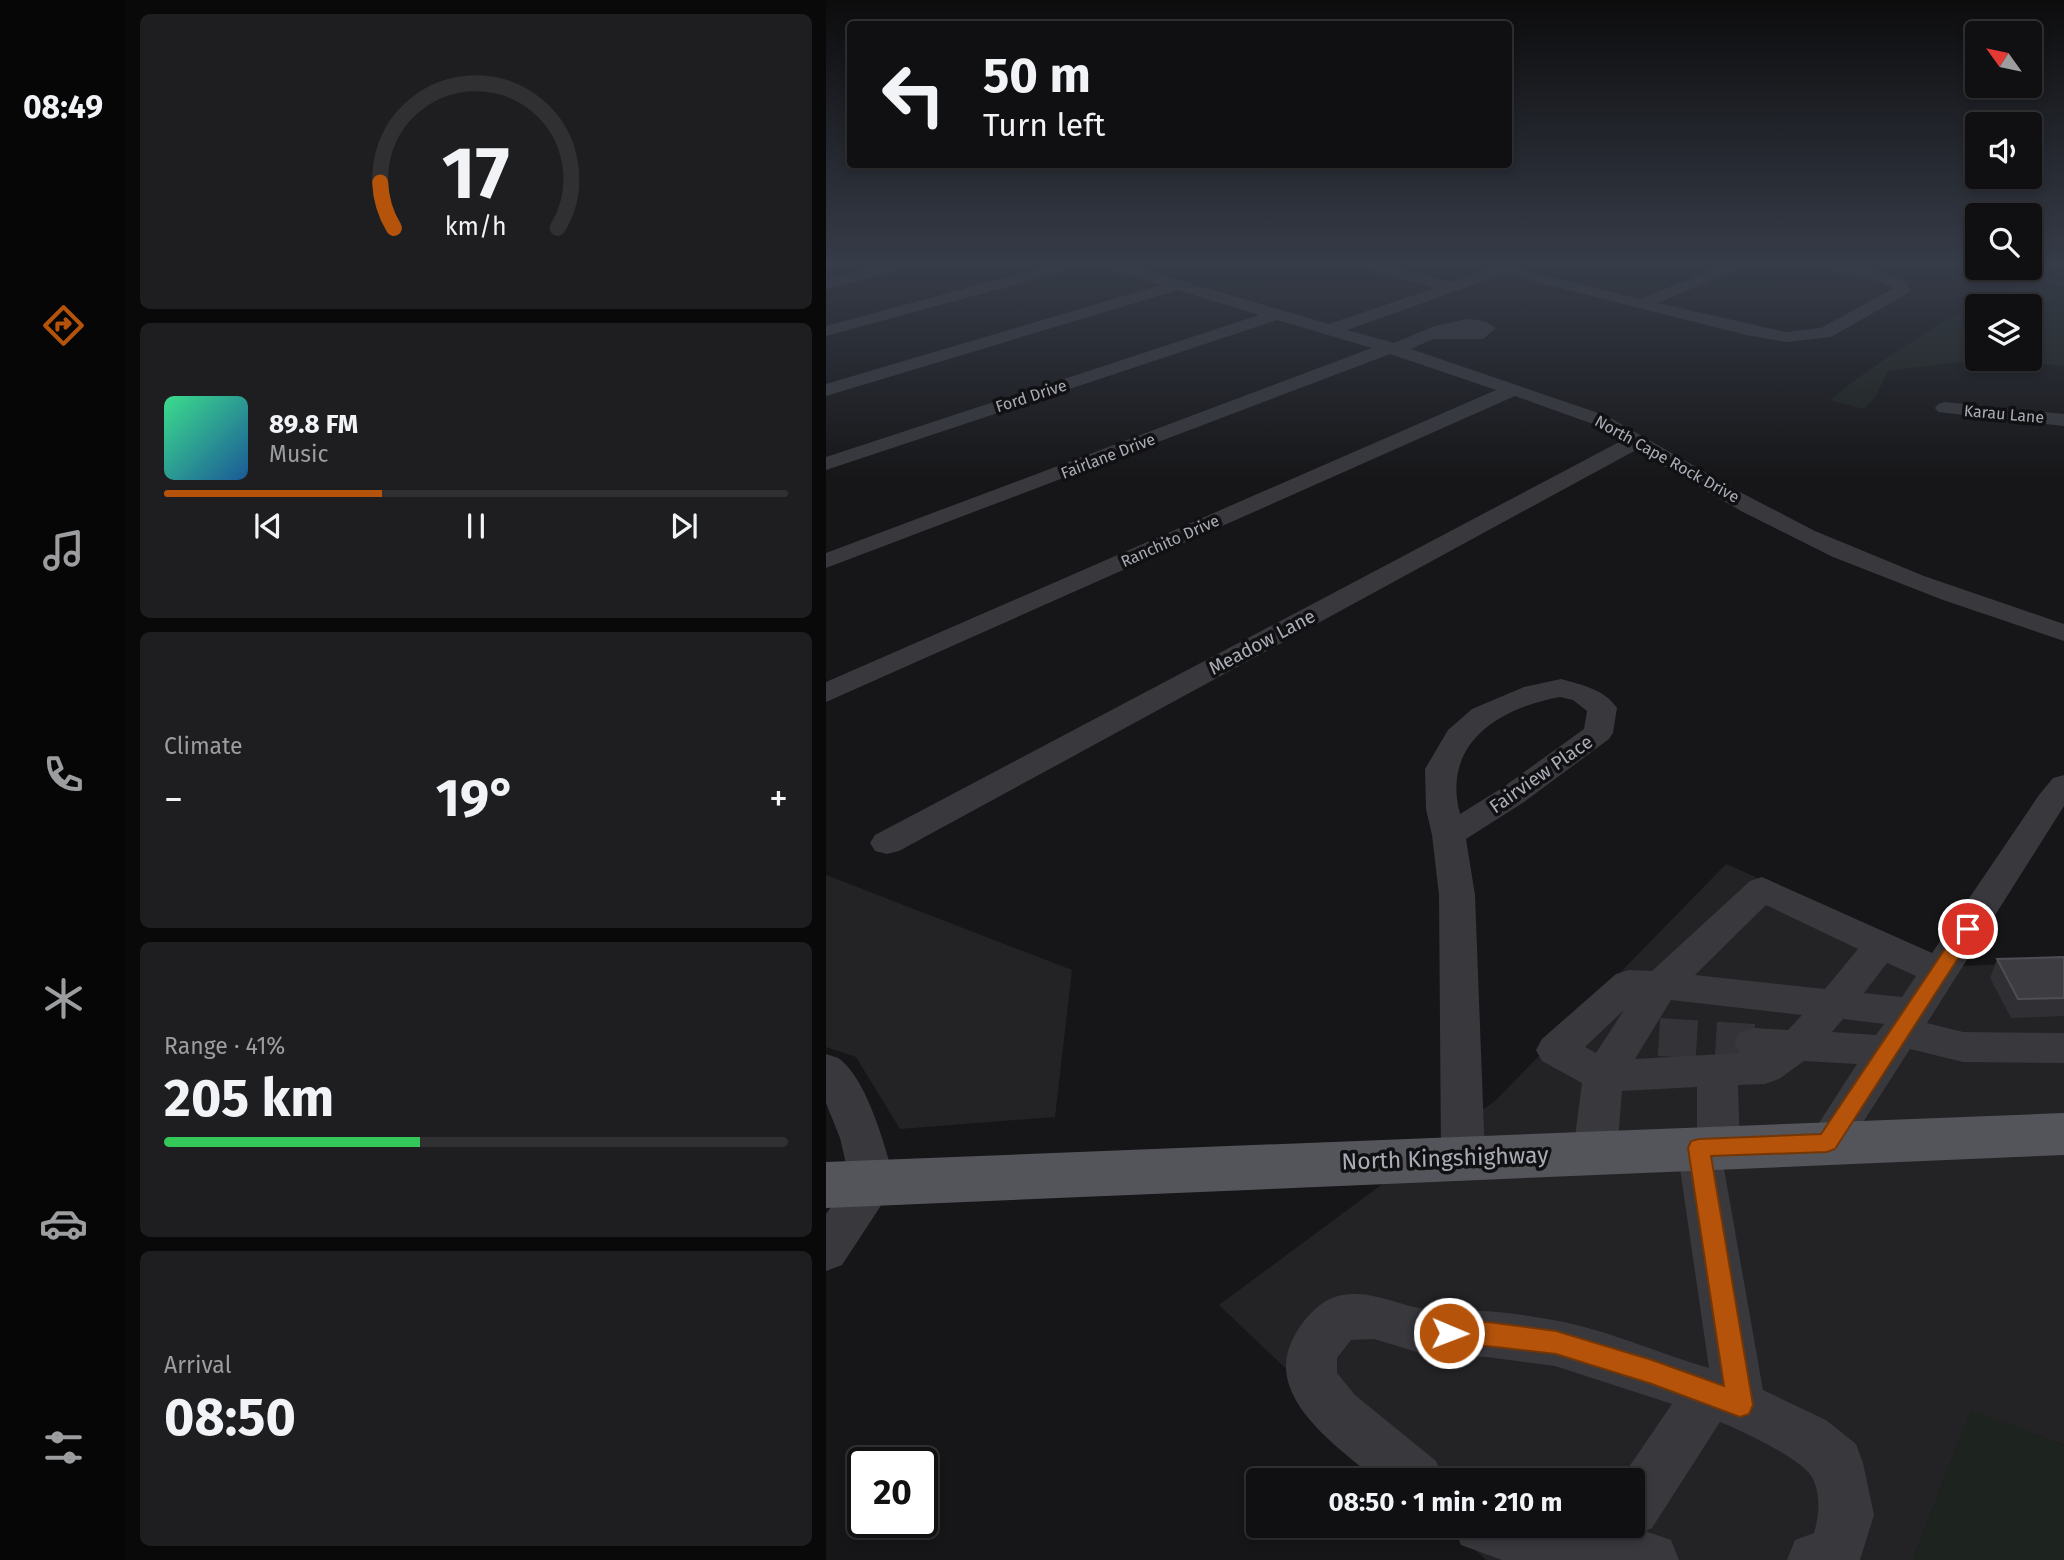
<!DOCTYPE html>
<meta charset="utf-8">
<style>
body{margin:0;font-family:"Fira Sans",sans-serif;background:#1e1e20;color:#f1f3f6;height:100vh;display:flex;flex-direction:column;font-size:26px;white-space:nowrap}
*{box-sizing:border-box;margin:0}
p{font-size:23px;color:#9c9d9f}
.icon{flex:none;width:38px;height:38px;fill:none;stroke:currentColor;stroke-width:2;stroke-linecap:round;stroke-linejoin:round}
.map{position:relative;flex:1;overflow:hidden}
.drawer{display:flex;flex-direction:column;gap:14px;padding:14px;background:#09090a;width:700px}
.drawer>*{flex:none}
.banner{position:absolute;left:21px;top:21px;width:665px;height:147px;border-radius:7px;box-shadow:0 4px 10px #0003,0 0 0 2px #303032;background:#101012;color:#f1f3f6;overflow:hidden}
.needle{width:46px;rotate:303deg}
.fabs{position:absolute;left:1139px;top:21px;display:grid;gap:14px}
.fabs a{display:grid;place-items:center;width:77px;height:77px;border-radius:7px;background:#101012;box-shadow:0 4px 10px #0003,0 0 0 2px #303032;font-size:35px}
.speed{position:absolute;left:21px;top:1447px;display:flex;gap:14px;font-size:35px;font-weight:700;text-align:center}
.speed>*{display:grid;place-content:center;width:91px;height:91px;border-radius:50%;background:#101012;box-shadow:0 4px 10px #0003,0 0 0 2px #303032;line-height:1}
.speed .limit{border:4px solid #111;border-radius:10px;background:#fff;color:#111}
.pin{position:absolute;display:grid;place-items:center;width:60px;height:60px;color:#fff;margin:-30px;border:4px solid #fff;border-radius:50%;box-shadow:0 2px 7px #0007}
.me{position:absolute;width:77px;margin:-38px;rotate:91deg;stroke-linejoin:round;filter:drop-shadow(0 0 5px #0008)}
.turn{display:flex;align-items:center;gap:24px;height:147px;padding:0 21px;font-size:32px}
.turn .icon{width:91px;height:91px;stroke-width:2.5}
.turn b{display:block;font-size:49px;line-height:60px}
.big{font-size:52px;font-weight:700;line-height:1.1}
.drawer .widget{flex:1;display:flex;flex-direction:column;justify-content:center;gap:10px;min-width:0;padding:0 24px;border-radius:10px;background:#1e1e20}
.drawer .dial{align-items:center;gap:0}
.dial svg{height:182px;overflow:visible;fill:none;stroke:#303032;stroke-width:7;stroke-linecap:round;text-anchor:middle}
.dial text{fill:#f1f3f6;stroke:none}
.song{display:flex;align-items:center;gap:21px}
.cover{width:84px;height:84px;border-radius:10px;background:linear-gradient(135deg,hsl(150 70% 55%),hsl(210 70% 35%))}
.played{height:7px;border-radius:4px;background:linear-gradient(90deg,#b45309 35%,#303032 35%)}
.keys{display:flex;justify-content:space-around;direction:ltr}
.heat{display:flex;justify-content:space-between;align-items:center;font-size:38px;direction:ltr}
.charge{height:10px;border-radius:5px;background:linear-gradient(90deg,#34c759 41%,#303032 0)}
.trip{position:absolute;left:420px;top:1468px;width:399px;height:70px;border-radius:7px;background:#101012;box-shadow:0 4px 10px #0003,0 0 0 2px #303032;font-weight:700;line-height:70px;text-align:center}
main{display:flex;flex:1;min-height:0}
.tabs{display:flex;flex-direction:column;width:126px;justify-content:space-around;align-items:center;background:#060607;color:#9c9d9f}
.tabs .icon{width:49px;height:49px}
.tabs .selected{color:#b45309}
.tabs b{font-size:32px;color:#f1f3f6}
.map>svg:first-child{display:block}
.built{fill:#232225}
.green{fill:#1d231e}
.lines{fill:none;stroke-linecap:round;stroke-linejoin:round}
.stream{stroke:#2e343b;stroke-width:3.5}
.minor-tunnel{stroke:#343438;stroke-width:38;stroke-dasharray:38 19;stroke-linecap:butt}
.minor{fill:#38383d;fill-rule:evenodd}
.major{fill:#54555b;fill-rule:evenodd}
.wall{fill:#302f33}
.building{fill:#3d3d41;stroke:#4e4e54;stroke-width:2}
.route{fill:#b45309;stroke:#753606;stroke-width:2}
.labels{text-anchor:middle;dominant-baseline:central;stroke-width:7;stroke-linejoin:round;paint-order:stroke}
.far-street-label{font-size:16px;fill:#aaadb7;stroke:#111113}
.street-label{font-size:19px;fill:#aaadb7;stroke:#111113}
.near-street-label{font-size:23px;fill:#aaadb7;stroke:#111113}
</style>
<main>
<nav class="tabs">
<b>08:49</b>
<svg class="icon selected" aria-label="directions" viewBox="0 0 24 24"><path d="M12 3l9 9-9 9-9-9zM9 14v-3h6M13 9l2 2-2 2"/></svg>
<svg class="icon" aria-label="music" viewBox="0 0 24 24"><path d="M9 18V5l10-2v13"/><circle cx="6" cy="18" r="3"/><circle cx="16" cy="16" r="3"/></svg>
<svg class="icon" aria-label="phone" viewBox="0 0 24 24"><path d="M5 4h4l2 5-3 2q2 4 5 5l2-3 5 2v4C11 20 4 13 5 4z"/></svg>
<svg class="icon" aria-label="climate" viewBox="0 0 24 24"><path d="M12 3v18M4 7l16 10M4 17L20 7"/></svg>
<svg class="icon" aria-label="car" viewBox="0 0 24 24"><path d="M5 17H2v-5l4-1 3-4h7l3 4 3 1v5h-3M9 17h6M6 11h13"/><circle cx="7" cy="17" r="2"/><circle cx="17" cy="17" r="2"/></svg>
<svg class="icon" aria-label="filters" viewBox="0 0 24 24"><path d="M4 7h16M4 17h16"/><circle cx="9" cy="7" r="2"/><circle cx="15" cy="17" r="2"/></svg>
</nav>
<section class="drawer">
<div class="widget dial"><svg viewBox="0 0 100 80">
<path d="M14 69A42 42 0 1 1 86 69"/>
<path d="M14 69A42 42 0 0 1 8 49" stroke="#b45309"/>
<text x="50" y="56" font-size="32" font-weight="700">17</text>
<text x="50" y="72" font-size="11">km/h</text>
</svg></div>
<div class="widget">
<div class="song"><i class="cover"></i><div><b>89.8 FM</b><p>Music</p></div></div>
<div class="played"></div>
<div class="keys"><svg class="icon" aria-label="previous" viewBox="0 0 24 24"><path d="M18 5L8 12l10 7zM5 5v14"/></svg><svg class="icon" aria-label="pause" viewBox="0 0 24 24"><path d="M8 5v14M16 5v14"/></svg><svg class="icon" aria-label="next" viewBox="0 0 24 24"><path d="M6 5l10 7-10 7zM19 5v14"/></svg></div>
</div>
<div class="widget"><p>Climate</p>
<div class="heat"><a>−</a><b class="big">19°</b><a>+</a></div>
</div>
<div class="widget"><p>Range · 41%</p><b class="big">205 km</b><div class="charge"></div></div>
<div class="widget"><p>Arrival</p><b class="big">08:50</b></div>
</section>
<div class="map">
<svg width="1238" height="1560" viewBox="0 0 1238 1560">
<rect width="100%" height="100%" fill="#161618"/>
<!-- built -->
<path class="built" d="M900 864 1132 966 1238 962V1445L1145 1411 1087 1560H660L624 1526H807V1480H577L393 1305 670 1100Z
M0 875 246 970 229 1117 74 1129 30 1057 0 1047Z"/>
<!-- green -->
<path class="green" d="M1119 262H1151L1152 268H1204V265L1231 271 1238 267V366L1166 359H1204V306H1152V359H1157L1062 371 1050 396 1038 409 1004 400C1051 361 1104 330 1157 299 1170 292 1185 291 1196 283Z
M1145 1410 1238 1445V1560H1087Z"/>
<g class="lines">
<!-- stream -->
<path class="stream" d="M1145 262 1152 264
M1169 268 1238 284"/>
<!-- minor-tunnel -->
<path class="minor-tunnel" d="M833 1037 928 1043"/>
<!-- minor -->
<path class="minor" d="M68 262H95L92 265 0 289V279Z
M238 262H264L261 265 0 336V326Z
M266 262H291L503 324 609 288 544 270 541 267 544 264 549 262 625 282 682 262H701L699 266 693 269 814 299 905 262H927L832 303 960 332 995 328 1068 288 1051 281 981 265 978 262C1014 262 1048 268 1081 282L1084 290 1082 293 1005 337 960 342 920 335 678 274 521 330 568 343 609 326 641 319 658 321 670 328 657 339H607L585 349 781 416 910 490 989 531 1098 576 1238 624V641L1117 600 1007 557 915 511 810 450 73 851 61 854 49 851 44 843 49 835 795 441 767 424 689 396 0 702V682L670 390 564 354 0 568V553L546 348 451 320 0 470V457L433 315 352 290 0 396V384L335 285 269 265Z
M1119 402 1238 414V426L1112 412 1109 408 1112 404Z
M735 679C756 685 778 689 791 708L787 733 783 739 698 802 640 839 649 895 659 1157 652 1170 637 1175 622 1170 615 1157 613 895 606 835 600 809 599 769 622 730 646 709 698 687ZM734 697 747 700 761 711 758 729 676 788 634 814C615 743 674 708 734 697Z
M1238 775V806L1101 1023 1137 1032 1238 1033V1063L1137 1062 1084 1049 1016 1155 1001 1161 986 1155 980 1143 1031 1064 978 1061 953 1079 939 1084 912 1085 914 1147 907 1160 897 1163 937 1390 1000 1420 1030 1444 1037 1463 1048 1515 1034 1560H961L969 1540 988 1533C993 1516 995 1496 987 1479 979 1460 914 1430 894 1422L826 1528 819 1531 845 1540 853 1560H676L635 1545 627 1526H807V1480H794L846 1404 729 1366 661 1357 604 1356 548 1339 525 1340 511 1358V1373L529 1395 610 1461 618 1480H551C514 1449 440 1399 465 1343 473 1324 492 1301 512 1296 546 1288 573 1307 605 1310 623 1312 641 1310 658 1311 681 1312 704 1316 727 1320 780 1329 831 1353 883 1368L851 1148 858 1135 871 1131V1087L796 1091 791 1152 784 1165 769 1170 754 1165 747 1152 756 1083 716 1061 710 1050 716 1039 790 974 803 970 826 971 924 881 936 877 1106 953 1213 795 1227 778ZM940 905 1032 949 999 989 869 975ZM1061 963 1090 976 1076 997 1038 993ZM845 1000 976 1015 962 1030 928 1028 914 1032 908 1043 914 1053 809 1059ZM798 1010 770 1053 759 1047ZM1017 1019 1058 1024 1050 1035 1006 1032Z
M0 1054C5 1056 12 1057 15 1060 42 1082 61 1151 69 1184L16 1265 0 1271V1214L24 1181 14 1138 0 1103Z"/>
<!-- major -->
<path class="major" d="M1238 1113V1155L0 1208V1162Z"/>
</g>
<!-- wall -->
<path class="wall" d="M1238 957V1016L1185 1018 1164 978 1171 959Z"/>
<!-- building -->
<path class="building" d="M1238 957V998L1192 999 1171 959Z"/>
<!-- sky -->
<linearGradient id="sky" x2="0" y2="1"><stop stop-color="#0c0c0d"/><stop offset="0.55" stop-color="#363c48"/><stop offset="1" stop-color="#363c48" stop-opacity="0"/></linearGradient>
<rect width="1238" height="480" fill="url(#sky)"/>
<!-- route -->
<path class="route" d="M1142 923 1148 925 1151 929 1009 1149 1001 1152 885 1156 927 1405 923 1414 914 1417 826 1384 730 1354 661 1346 623 1345 614 1341 611 1333 614 1325 623 1322H661L730 1331 826 1360 898 1386 862 1148 865 1141 873 1139 995 1134 1135 925Z"/>
<g class="labels">
<!-- far-street labels -->
<g class="far-street-label">
<text transform="translate(205 396) rotate(-18)">Ford Drive</text>
<text transform="translate(1178 414) rotate(5)">Karau Lane</text>
<text transform="translate(282 456) rotate(-21)">Fairlane Drive</text>
<text transform="translate(841 459) rotate(29)">North Cape Rock Drive</text>
<text transform="translate(344 541) rotate(-24)">Ranchito Drive</text>
</g>
<!-- street labels -->
<g class="street-label">
<text transform="translate(436 642) rotate(-28)">Meadow Lane</text>
<text transform="translate(715 774) rotate(-35)">Fairview Place</text>
</g>
<!-- near-street labels -->
<g class="near-street-label">
<text transform="translate(619 1158) rotate(-2)">North Kingshighway</text>
</g>
</g>
</svg>
<div class="fabs">
<a><svg class="needle" viewBox="-14 -14 28 28"><path d="M0-13l5 13h-10z" fill="#e53935"/><path d="M0 13l5-13h-10z" fill="#9c9d9f"/></svg></a>
<a><svg class="icon" aria-label="sound" viewBox="0 0 24 24"><path d="M4 9h4l5-4v14l-5-4H4zM17 9q2 3 0 6"/></svg></a>
<a><svg class="icon" aria-label="search" viewBox="0 0 24 24"><circle cx="10" cy="10" r="6"/><path d="M15 15l6 6"/></svg></a>
<a><svg class="icon" aria-label="layers" viewBox="0 0 24 24"><path d="M12 4l9 5-9 5-9-5zM3 14l9 5 9-5"/></svg></a>
</div>
<div class="speed"><div class="limit">20</div></div>
<div class="pin" style="left:1142px;top:929px;background:#d93025"><svg class="icon" aria-label="arrive" viewBox="0 0 24 24"><path d="M6 21V4h12l-3 4 3 4H6"/></svg></div>
<svg class="me" style="left:623px;top:1333px" viewBox="-20 -20 40 40"><circle r="17" fill="#b45309" stroke="#fff" stroke-width="3"/><path d="M0-11L8 9 0 5-8 9z" fill="#fff"/></svg>
<div class="trip">08:50 · 1 min · 210 m</div>
<div class="banner">
<div class="turn"><svg class="icon" aria-label="left" viewBox="0 0 24 24"><path d="M17 20v-9H6M10 6l-5 5 5 5"/></svg><div><b>50 m</b>Turn left</div></div>
</div>
</div>
</main>
